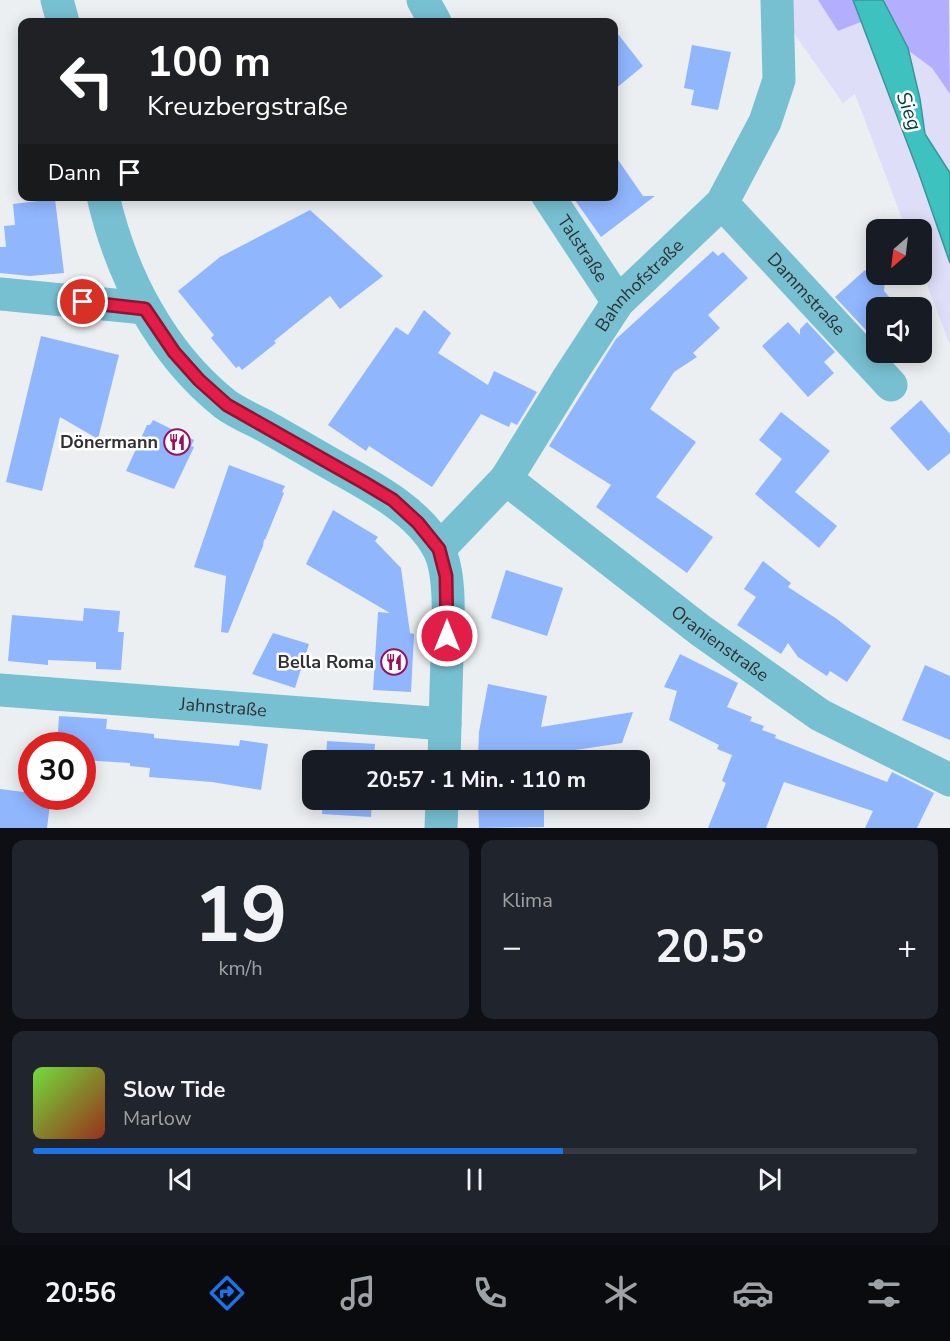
<!DOCTYPE html>
<html lang="de">
<meta charset="utf-8">
<style>
body{margin:0;font-family:"Nunito Sans",sans-serif;background:#20242c;color:#f1f3f6;height:100vh;display:flex;flex-direction:column;font-size:22px;white-space:nowrap}
*{box-sizing:border-box;margin:0}
p{font-size:20px;color:#9ea1a6}
.icon{flex:none;width:33px;height:33px;fill:none;stroke:currentColor;stroke-width:2;stroke-linecap:round;stroke-linejoin:round}
.map{position:relative;height:828px;overflow:hidden}
.details{display:flex;flex-direction:column;gap:12px;padding:12px;background:#0d0f14;flex:1}
.details>*{flex:none}
.guide{position:absolute;left:18px;top:18px;width:600px;height:183px;border-radius:12px;box-shadow:0 3px 15px #0003;background:#202124;color:#fff;overflow:hidden}
.needle{width:39px;rotate:208deg}
.fabs{position:absolute;left:866px;top:219px;display:grid;gap:12px}
.fabs a{display:grid;place-items:center;width:66px;height:66px;border-radius:12px;background:#171b24;box-shadow:0 3px 15px #0003;font-size:30px}
.speed{position:absolute;left:18px;top:732px;display:flex;gap:12px;font-size:30px;font-weight:700;text-align:center}
.speed>*{display:grid;place-content:center;width:78px;height:78px;border-radius:50%;background:#171b24;box-shadow:0 3px 15px #0003;line-height:1}
.speed .limit{border:9px solid #d22;background:#fff;color:#111}
.pin{position:absolute;display:grid;place-items:center;width:51px;height:51px;color:#fff;margin:-26px;border:3px solid #fff;border-radius:50%;box-shadow:0 2px 6px #0007}
.me{position:absolute;width:66px;margin:-33px;rotate:0deg;stroke-linejoin:round;filter:drop-shadow(0 0 4px #0008)}
.turn{display:flex;align-items:center;gap:21px;height:126px;padding:0 30px;font-size:27px}
.turn .icon{width:78px;height:78px;stroke-width:2.5}
.turn b{display:block;font-size:42px;line-height:51px}
.then{display:flex;align-items:center;height:57px;padding:0 30px;background:#0003;gap:12px;font-size:22px}
.big{font-size:45px;font-weight:700;line-height:1.1}
.details .tile{flex:1;display:flex;flex-direction:column;justify-content:center;gap:9px;min-width:0;padding:0 21px;border-radius:12px;background:#20242c}
.details .dial{align-items:center;gap:0}
.dial b{font-size:78px;line-height:1}
.song{display:flex;align-items:center;gap:18px}
.cover{width:72px;height:72px;border-radius:9px;background:linear-gradient(135deg,hsl(100 70% 55%),hsl(10 70% 35%))}
.played{height:6px;border-radius:3px;background:linear-gradient(90deg,#1a73e8 60%,#363941 60%)}
.keys{display:flex;justify-content:space-around;direction:ltr}
.heat{display:flex;justify-content:space-between;align-items:center;font-size:33px;direction:ltr}
.details .tiles{flex:1;display:grid;gap:12px;grid-template-columns:1fr 1fr}
.tile:last-child{grid-column:span 2}
.trip{position:absolute;left:302px;top:750px;width:348px;height:60px;border-radius:12px;background:#171b24;box-shadow:0 3px 15px #0003;font-weight:700;line-height:60px;text-align:center}
.tabs{display:flex;height:96px;justify-content:space-around;align-items:center;background:#090b0e;color:#9ea1a6}
.tabs .icon{width:42px;height:42px}
.tabs .on{color:#1a73e8}
.tabs b{font-size:27px;color:#f1f3f6}
.map>svg:first-child{display:block}
.green{fill:#dedef8}
.forest{fill:#b3affe}
.water{fill:#3ec2bf;stroke:#3a9695;stroke-width:1.5}
.building{fill:#90b6fe}
.lines{fill:none;stroke-linecap:round;stroke-linejoin:round}
.minor{stroke:#77c0d2;stroke-width:33}
.route-casing{stroke:#92132f;stroke-width:15}
.route{stroke:#e11d48;stroke-width:10}
.labels{text-anchor:middle;dominant-baseline:central;stroke-width:5;stroke-linejoin:round;paint-order:stroke}
.street-label{font-size:18px;fill:#303132;stroke:#fff}
.poi-label{font-size:18px;font-weight:bold;fill:#303132;stroke:#fff;text-anchor:end}
.water-label{font-size:20px;font-style:italic;fill:#02403f;stroke:#fff}
</style>
<div class="map">
<svg width="950" height="828" viewBox="0 0 950 828">
<rect width="100%" height="100%" fill="#ebeff2"/>
<!-- green -->
<path class="green" d="M793 0H818L838 31 861 22 919 174 950 263V345L921 269V230L906 229 855 94 843 103 793 32Z
M909 51 932 68 950 94V173L925 134 920 99Z"/>
<!-- forest -->
<path class="forest" d="M818 0H853L861 22 838 31Z
M883 0H949L950 94 932 68 909 51Z"/>
<!-- water -->
<path class="water" d="M853 0H883L908 48 920 99 925 134 950 173V263L919 174Z"/>
<!-- building -->
<path class="building" d="M614 29 643 66 614 90Z
M692 45 731 52 718 110 691 105 694 90 684 88Z
M614 154 643 196H655L601 237 572 196H614Z
M55 199 64 273 30 276 0 273V247H6L4 226 15 225 13 204Z
M310 210 383 276 340 309 330 296 274 341 276 343 242 370 239 366 236 368 211 338 214 335 178 291 220 257Z
M713 251 718 256 723 252 748 278 708 315 720 328 693 353 697 357 674 372 650 409 696 442 656 497 713 537 687 573 596 507 611 485 549 446 616 339Z
M865 270 875 280 885 281 884 291 899 308H876V341L835 297Z
M424 310 451 333 438 353 488 385 494 371 537 392 517 425 511 422 509 427 481 414 432 487 369 446 366 451 328 425 396 327 408 335Z
M788 322 800 335V329L807 322 835 352 824 362 834 373 808 397 762 346Z
M41 336 119 355 98 439 60 417 42 491 6 482Z
M921 400 950 434V453L928 471 890 428Z
M781 412 830 451 795 492 837 526 819 548 755 494 782 459 759 440Z
M153 420 194 440 191 446 194 447 174 489 126 471 147 425H150Z
M229 465 285 486 282 492 284 493 265 540 264 539 263 546 228 633 221 632 226 576 194 567Z
M333 510 378 537 375 541 401 568 410 633 414 634 411 692 373 690 378 612 390 613 306 564Z
M763 561 791 583 788 587 837 619 871 646 847 682 830 671 827 676 798 657 788 643 781 654 737 625 756 597 744 589Z
M506 570 563 588 547 636 491 618Z
M84 608 120 611 118 632H124L121 670 96 669V662L48 660V665L8 661 12 615 83 621Z
M273 633 309 644 295 688 252 674Z
M680 654 738 683 727 707 752 717 750 721 764 726 762 730 776 735 775 738 887 782 892 772 934 793 917 828H865L873 811 784 782 766 828H708L726 783 722 781 732 755 717 749 719 745 669 720 677 691 664 687Z
M925 665 950 676V740L902 720Z
M488 684 547 696 541 727 633 712 622 743 569 751 571 760H478L479 732Z
M59 716 107 719 106 729 154 734V738L239 746 240 740 268 744 261 790 212 782 149 777 150 768 130 766V763L82 760V746H57Z
M327 741 375 744 374 760H326Z
M0 789 32 793V796H51L47 828H0Z
M323 800H372L371 817 322 814Z
M478 800H544V827L479 828Z"/>
<g class="lines">
<!-- minor -->
<g class="minor">
<path d="M57 0 63 22"/>
<path d="M423 0 435 22"/>
<path d="M103 196C121 275 161 353 225 404 237 413 252 419 265 426 290 440 315 455 340 469 374 488 419 512 438 548 452 573 448 627 447 656 446 691 445 726 444 760"/>
<path id="s1" d="M548 196 618 302"/>
<path id="s2" d="M722 203 891 385"/>
<path d="M0 294 145 308"/>
<path id="s3" d="M506 479 700 630 820 715 950 780"/>
<path id="s4" d="M439 549 506 479 569 377 618 302 722 203 765 122 779 80 777 0"/>
<path id="s5" d="M0 690 445 724"/>
<path d="M441 828 442 800"/>
</g>
</g>
<g class="lines">
<!-- route casing -->
<g class="route-casing">
<path id="route" d="M83 302 145 309 174 352 199 380 227 405 363 482 393 500 418 523 439 549 446 576 447 636"/>
</g>
<!-- route -->
<use href="#route" class="route"/>
</g>
<!-- icons -->
<defs>
<g id="restaurant-ring" transform="scale(1.35)"><circle r="9.5" fill="#fff" stroke="#9c0d5c" stroke-width="1.5"/><path d="M-5-6h1v4h1v-4h1v4h1v-4h1v5L-1.5 .5V6h-2V.5L-5-1ZM5-6V6H3V1.5H1.5Q1.5-4 5-6Z" fill="#9c0d5c"/></g>
</defs>
<g fill-rule="evenodd">
<use href="#restaurant-ring" x="177" y="442"/>
<use href="#restaurant-ring" x="394" y="662"/>
</g>
<g class="labels">
<!-- street labels -->
<g class="street-label">
<text stroke="none"><textPath href="#s1" startOffset="63">Talstraße</textPath></text>
<text stroke="none"><textPath href="#s4" startOffset="333">Bahnhofstraße</textPath></text>
<text stroke="none"><textPath href="#s2" startOffset="124">Dammstraße</textPath></text>
<text stroke="none"><textPath href="#s3" startOffset="270">Oranienstraße</textPath></text>
<text stroke="none"><textPath href="#s5" startOffset="224">Jahnstraße</textPath></text>
</g>
<!-- poi labels -->
<g class="poi-label">
<text x="158" y="442">Dönermann</text>
<text x="374" y="662">Bella Roma</text>
</g>
<!-- water labels -->
<g class="water-label">
<text transform="translate(909 111) rotate(70)">Sieg</text>
</g>
</g>
</svg>
<div class="fabs">
<a><svg class="needle" viewBox="-14 -14 28 28"><path d="M0-13l5 13h-10z" fill="#e53935"/><path d="M0 13l5-13h-10z" fill="#9ea1a6"/></svg></a>
<a><svg class="icon" aria-label="sound" viewBox="0 0 24 24"><path d="M4 9h4l5-4v14l-5-4H4zM17 9q2 3 0 6"/></svg></a>
</div>
<div class="speed"><div class="limit">30</div></div>
<div class="pin" style="left:83px;top:302px;background:#d93025"><svg class="icon" aria-label="arrive" viewBox="0 0 24 24"><path d="M6 21V4h12l-3 4 3 4H6"/></svg></div>
<svg class="me" style="left:447px;top:636px" viewBox="-20 -20 40 40"><circle r="17" fill="#e11d48" stroke="#fff" stroke-width="3"/><path d="M0-11L8 9 0 5-8 9z" fill="#fff"/></svg>
<div class="trip">20:57 · 1 Min. · 110 m</div>
<div class="guide">
<div class="turn"><svg class="icon" aria-label="left" viewBox="0 0 24 24"><path d="M17 20v-9H6M10 6l-5 5 5 5"/></svg><div><b>100 m</b>Kreuzbergstraße</div></div>
<div class="then">Dann<svg class="icon" aria-label="arrive" viewBox="0 0 24 24"><path d="M6 21V4h12l-3 4 3 4H6"/></svg></div>
</div>
</div>
<section class="details">
<div class="tiles">
<div class="tile dial"><b>19</b><p>km/h</p></div>
<div class="tile"><p>Klima</p>
<div class="heat"><a>−</a><b class="big">20.5°</b><a>+</a></div>
</div>
<div class="tile">
<div class="song"><i class="cover"></i><div><b>Slow Tide</b><p>Marlow</p></div></div>
<div class="played"></div>
<div class="keys"><svg class="icon" aria-label="previous" viewBox="0 0 24 24"><path d="M18 5L8 12l10 7zM5 5v14"/></svg><svg class="icon" aria-label="pause" viewBox="0 0 24 24"><path d="M8 5v14M16 5v14"/></svg><svg class="icon" aria-label="next" viewBox="0 0 24 24"><path d="M6 5l10 7-10 7zM19 5v14"/></svg></div>
</div>
</div>
</section>
<nav class="tabs">
<b>20:56</b>
<svg class="icon on" aria-label="directions" viewBox="0 0 24 24"><path d="M12 3l9 9-9 9-9-9zM9 14v-3h6M13 9l2 2-2 2"/></svg>
<svg class="icon" aria-label="music" viewBox="0 0 24 24"><path d="M9 18V5l10-2v13"/><circle cx="6" cy="18" r="3"/><circle cx="16" cy="16" r="3"/></svg>
<svg class="icon" aria-label="phone" viewBox="0 0 24 24"><path d="M5 4h4l2 5-3 2q2 4 5 5l2-3 5 2v4C11 20 4 13 5 4z"/></svg>
<svg class="icon" aria-label="climate" viewBox="0 0 24 24"><path d="M12 3v18M4 7l16 10M4 17L20 7"/></svg>
<svg class="icon" aria-label="car" viewBox="0 0 24 24"><path d="M5 17H2v-5l4-1 3-4h7l3 4 3 1v5h-3M9 17h6M6 11h13"/><circle cx="7" cy="17" r="2"/><circle cx="17" cy="17" r="2"/></svg>
<svg class="icon" aria-label="filters" viewBox="0 0 24 24"><path d="M4 7h16M4 17h16"/><circle cx="9" cy="7" r="2"/><circle cx="15" cy="17" r="2"/></svg>
</nav>
